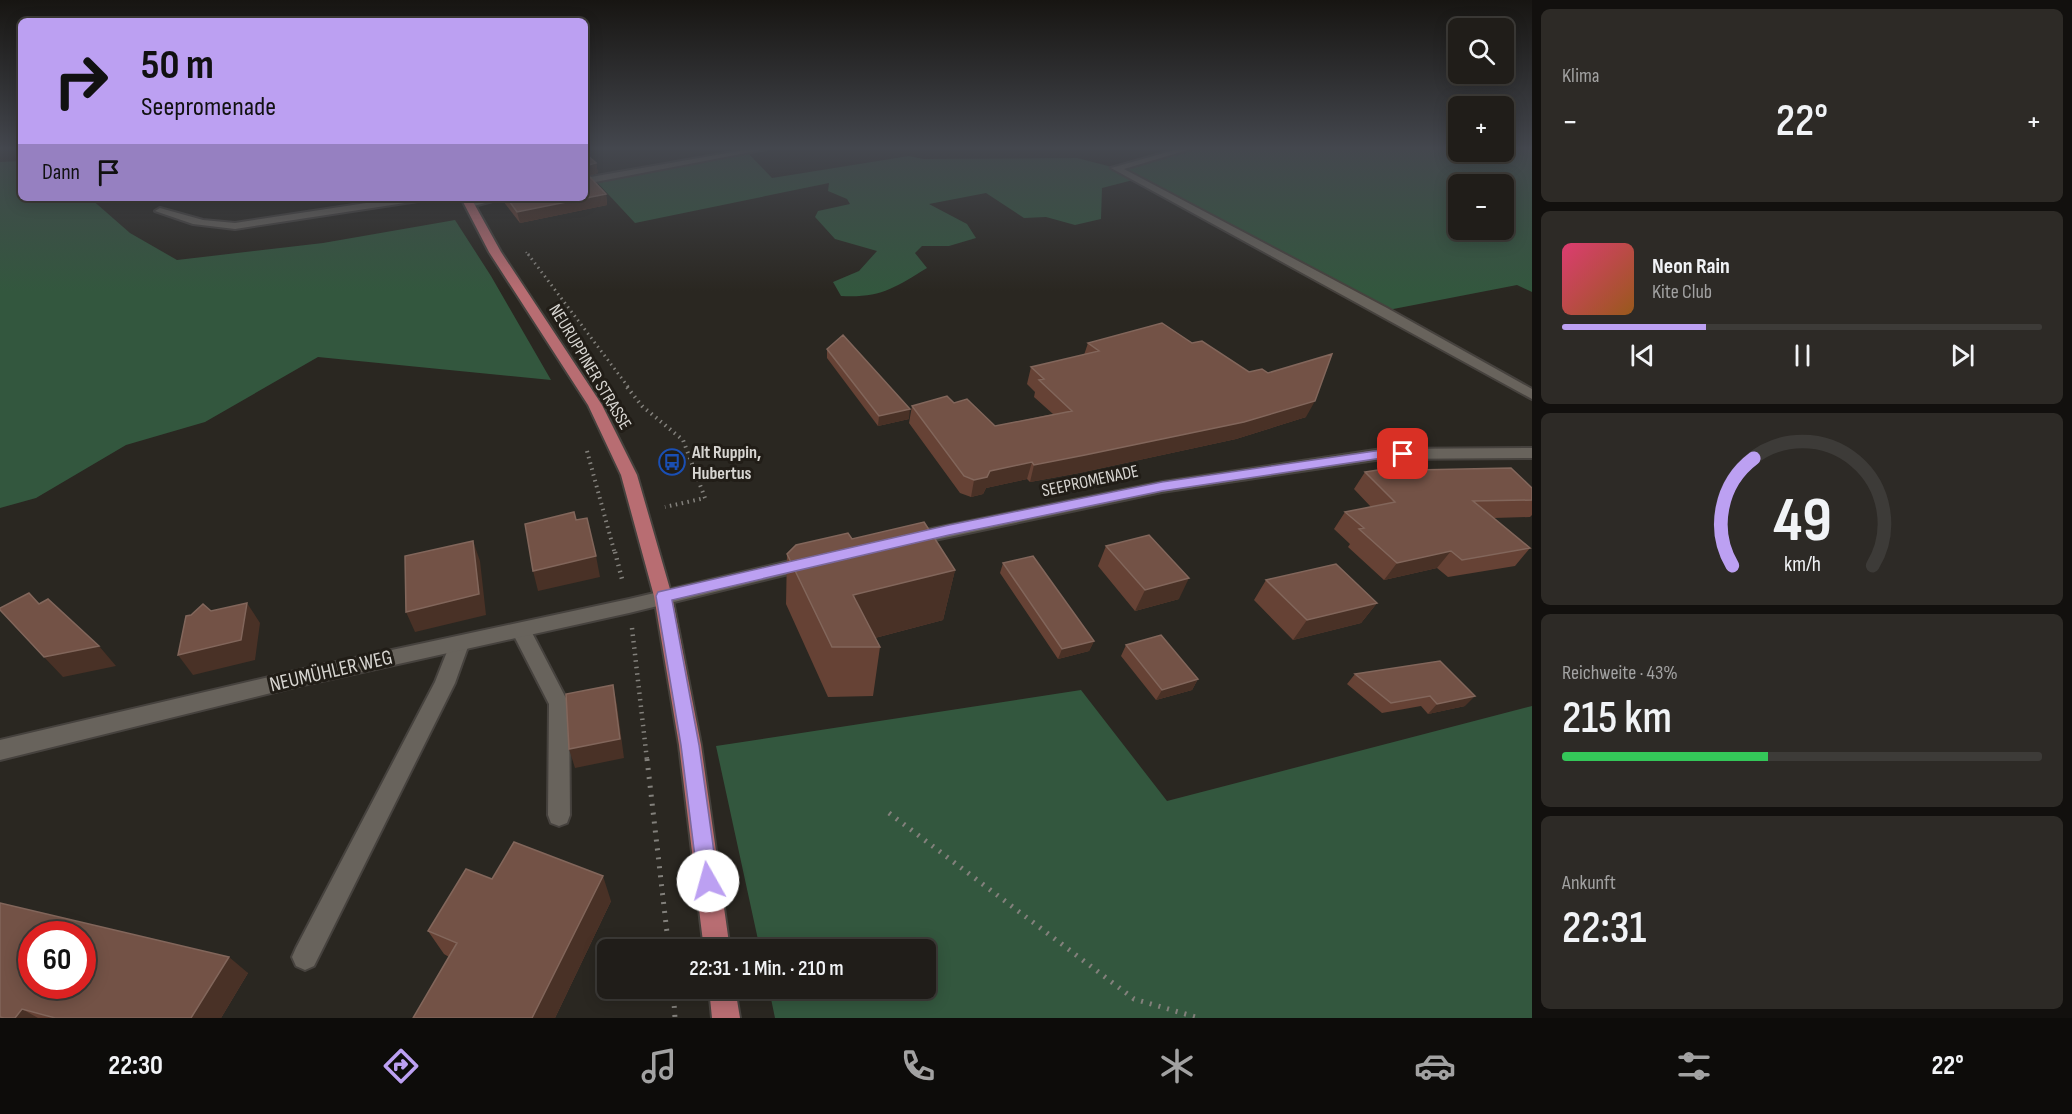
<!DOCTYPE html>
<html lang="de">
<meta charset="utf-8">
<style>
body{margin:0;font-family:"Sofia Sans Condensed",sans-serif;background:#2d2a26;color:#f1f3f6;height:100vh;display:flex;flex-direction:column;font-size:22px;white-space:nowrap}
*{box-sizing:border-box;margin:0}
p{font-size:20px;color:#a2a2a2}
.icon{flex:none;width:33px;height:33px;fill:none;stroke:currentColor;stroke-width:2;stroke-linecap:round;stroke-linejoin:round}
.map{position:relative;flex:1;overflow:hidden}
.panel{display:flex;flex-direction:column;gap:9px;padding:9px;background:#12100e;width:540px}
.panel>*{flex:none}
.top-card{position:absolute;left:18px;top:18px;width:570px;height:183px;border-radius:9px;box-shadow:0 3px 15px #0003,0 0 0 2px #3d3b38;background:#bca0f2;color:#111;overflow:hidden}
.buttons{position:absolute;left:1448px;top:18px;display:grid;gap:12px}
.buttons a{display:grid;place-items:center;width:66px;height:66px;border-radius:9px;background:#201d19;box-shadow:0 3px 15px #0003,0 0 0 2px #3d3b38;font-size:30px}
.speed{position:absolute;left:18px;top:921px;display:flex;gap:12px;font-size:30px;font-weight:700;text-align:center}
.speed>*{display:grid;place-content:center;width:78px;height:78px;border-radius:50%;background:#201d19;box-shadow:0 3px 15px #0003,0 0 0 2px #3d3b38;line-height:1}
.speed .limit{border:9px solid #d22;background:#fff;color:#111}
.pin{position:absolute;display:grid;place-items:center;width:51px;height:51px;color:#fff;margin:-26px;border-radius:12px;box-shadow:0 3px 9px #0006}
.me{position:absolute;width:66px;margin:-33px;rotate:353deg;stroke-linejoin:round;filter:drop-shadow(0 0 4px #0008)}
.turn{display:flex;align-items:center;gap:21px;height:126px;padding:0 24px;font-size:27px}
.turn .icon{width:78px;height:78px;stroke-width:2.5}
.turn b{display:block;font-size:42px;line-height:51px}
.then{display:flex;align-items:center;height:57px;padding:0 24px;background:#0003;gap:12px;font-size:22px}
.big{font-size:45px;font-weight:600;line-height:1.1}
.panel .widget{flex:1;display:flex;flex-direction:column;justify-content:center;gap:9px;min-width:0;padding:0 21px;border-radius:9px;background:#2d2a26}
.panel .dial{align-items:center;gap:0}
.dial svg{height:156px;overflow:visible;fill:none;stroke:#3d3b38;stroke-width:7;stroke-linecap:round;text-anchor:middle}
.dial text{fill:#f1f3f6;stroke:none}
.song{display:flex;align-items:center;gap:18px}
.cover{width:72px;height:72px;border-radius:9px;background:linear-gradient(135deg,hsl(340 70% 55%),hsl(30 70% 35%))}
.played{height:6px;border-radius:3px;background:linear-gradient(90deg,#bca0f2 30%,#3d3b38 30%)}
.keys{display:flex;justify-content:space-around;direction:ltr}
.heat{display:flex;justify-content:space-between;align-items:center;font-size:33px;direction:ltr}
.charge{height:9px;border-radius:4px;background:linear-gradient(90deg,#34c759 43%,#3d3b38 0)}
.trip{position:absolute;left:597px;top:939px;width:339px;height:60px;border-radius:9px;background:#201d19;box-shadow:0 3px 15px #0003,0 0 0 2px #3d3b38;font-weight:600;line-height:60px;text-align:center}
.tabs{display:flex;height:96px;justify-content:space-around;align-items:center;background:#0d0c0a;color:#a2a2a2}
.tabs .icon{width:42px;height:42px}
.tabs .on{color:#bca0f2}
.tabs b{font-size:27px;color:#f1f3f6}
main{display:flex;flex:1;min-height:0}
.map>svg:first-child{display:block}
.green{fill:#33573e;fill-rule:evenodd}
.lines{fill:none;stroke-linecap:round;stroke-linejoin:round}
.service-casing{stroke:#46423e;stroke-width:4}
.minor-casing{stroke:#46423e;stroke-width:4}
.primary-casing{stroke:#46423e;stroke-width:4}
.path-far4{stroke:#83817c;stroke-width:2;stroke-dasharray:1 3;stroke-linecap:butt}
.path-far3{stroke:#83817c;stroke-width:3;stroke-dasharray:1.5 4;stroke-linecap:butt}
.path-far2{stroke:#83817c;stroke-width:4;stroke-dasharray:1.5 4.5;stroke-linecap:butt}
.path-far1{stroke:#83817c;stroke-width:4.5;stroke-dasharray:1.5 5;stroke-linecap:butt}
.path{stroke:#83817c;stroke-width:5;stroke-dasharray:2 7;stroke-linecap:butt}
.service{fill:#68635c;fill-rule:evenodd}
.minor{fill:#68635c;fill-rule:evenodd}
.primary{fill:#b86d72;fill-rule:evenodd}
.wall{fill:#664235}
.shaded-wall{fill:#493126}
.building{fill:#735246;stroke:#82665b;stroke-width:1.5;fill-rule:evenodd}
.route{fill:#bca0f2;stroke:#7a689d;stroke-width:1.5}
.labels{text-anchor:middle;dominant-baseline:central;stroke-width:6;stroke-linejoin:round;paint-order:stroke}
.street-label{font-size:18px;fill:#d7d5d1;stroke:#211d17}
.poi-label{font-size:18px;font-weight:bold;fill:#d7d5d1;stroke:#211d17;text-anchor:start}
.near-street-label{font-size:21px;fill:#d7d5d1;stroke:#211d17}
</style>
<main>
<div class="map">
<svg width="1532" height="1018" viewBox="0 0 1532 1018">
<rect width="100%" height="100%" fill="#2a2721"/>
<!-- green -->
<path class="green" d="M1189 149H1458V152L1532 149V292L1517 285 1383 311 1137 179 1102 188 1101 219 1075 225 1046 217 1024 218 986 193 929 204 967 224 976 238 949 246H922L915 253 927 268C894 288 881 298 841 296L833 282 859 271 877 251 835 239 815 217 818 211 850 204 847 199 828 191 829 183 635 223 594 179 747 152 772 178 909 156 923 159 1077 158 1116 168ZM1458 184H1503V230H1458Z
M21 161V198H90L130 233 177 260 323 243 455 220 491 276 551 380 318 357 205 422 126 445 36 498 0 508V162Z
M1081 690 1167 801 1532 706V1018H775L769 989 926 988V950L760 949 716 746Z"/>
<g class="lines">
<!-- service casing -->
<g class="service-casing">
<path id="service" d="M750 149H767L585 184V178Z
M1178 149H1191L1124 169 1387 308 1532 389V399L1111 168Z
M399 198H423L418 201 235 229 193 224 155 211 160 208 203 220 235 223Z
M484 198H504L470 207 465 204Z
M521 623 528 625 569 704 570 815 567 823 559 826 551 823 548 815 549 704 511 630 514 625Z
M459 636 466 639 469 644 455 683 314 966 305 970 296 966 292 957 296 948 435 682 452 639Z"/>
</g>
<!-- minor casing -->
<g class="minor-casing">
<path id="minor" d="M1532 448V458L1382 459 1162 492 911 545 905 543 902 539 905 535 911 533 1162 482 1382 449Z
M807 557 813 558 816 563 813 568 629 613 299 686 0 760V740L299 670 629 599Z"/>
</g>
<!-- primary casing -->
<g class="primary-casing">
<path id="primary" d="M461 198H471L501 252 602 405 637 475 672 596 701 745 730 950H704L679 745 654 596 621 475 588 405 489 252Z
M709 988H735L740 1018H712Z"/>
</g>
<!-- path-far4 -->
<path class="path-far4" d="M526 252 529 256"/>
<!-- path-far3 -->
<path class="path-far3" d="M528 254 629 388"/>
<!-- path-far2 -->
<path class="path-far2" d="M627 387 642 406 683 440 705 498 665 507
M587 451 615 554"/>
<!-- path-far1 -->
<path class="path-far1" d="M615 552 623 583
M632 628 647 760"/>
<!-- path -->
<path class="path" d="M647 759 669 950
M889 813 1134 999 1199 1018
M673 988 675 1018"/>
<!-- service -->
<use href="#service" class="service"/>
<!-- minor -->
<use href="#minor" class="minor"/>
<!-- primary -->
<use href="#primary" class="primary"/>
</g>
<!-- wall -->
<path class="wall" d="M585 153 596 163 598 173 588 176 606 194 607 205 520 223 503 201 502 198H585Z
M1088 343H1192L1306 417 1236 439 1079 473 1030 482 1027 479 986 488 983 494 971 497 960 493 909 423 912 406 954 403 995 426 1053 414 1034 397 1035 392 1027 384 1031 367 1084 355Z
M827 349 909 419 878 426 827 358Z
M1415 470 1532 488V515L1530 517 1494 518 1530 548 1515 566 1448 577 1437 568 1384 580 1348 547 1350 544 1334 529 1345 512 1371 507 1354 489 1365 472Z
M852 539 955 570 943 620 875 638 880 647 873 696 828 697 786 604 787 554Z
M1106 546 1179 599 1135 611 1098 566Z
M1003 563 1094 641 1089 651 1058 659 1000 573Z
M1266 580 1377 603 1361 623 1293 640 1254 600Z
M1126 645 1198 679 1192 690 1156 700 1121 656Z
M1355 674 1465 706 1428 714 1421 706 1382 713 1347 684Z
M492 879 611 901 555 1018H413L449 957 444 954 428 931Z
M0 903 248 973 221 1018H0Z"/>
<!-- shaded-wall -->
<path class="shaded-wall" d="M596 163 598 173 585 176V166Z
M606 194 607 205 520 223 517 212Z
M1315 401 1306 417 1236 439 1079 473 1030 482 1034 465Z
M910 409 909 419 878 426 879 416Z
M1032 462 1027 479 986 488 983 494 971 497 974 480 990 471Z
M473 541 480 561 486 615 415 632 406 612Z
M1451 551 1437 568 1384 580 1397 563Z
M596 556 600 577 538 591 533 571Z
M955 570 943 620 848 645 853 595Z
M1189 578 1179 599 1135 611 1145 590Z
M247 603 260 623 255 660 193 675 178 655Z
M1377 603 1361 623 1293 640 1307 620Z
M1094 641 1089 651 1058 659 1062 649Z
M99 646 116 666 63 677 44 657Z
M1198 679 1192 690 1156 700 1162 690Z
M613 685 617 705 624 758 575 768 569 749Z
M1475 696 1465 706 1428 714 1437 704Z
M603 876 611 901 555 1018H532Z
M229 957 248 973 221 1018H191Z
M22 1009 38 1018H15Z"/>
<!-- building -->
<path class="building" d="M585 153 596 163 585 166Z
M585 174 588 175 606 194 517 212 507 198H585Z
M1162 323 1192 343 1202 341 1249 372 1262 369 1268 373 1332 354 1315 401 1244 422 1085 455 1034 465 1032 462 990 471 987 477 974 480 964 476 912 406 947 396 954 403 967 399 995 426 1072 411 1039 380 1044 379 1031 367 1099 351 1088 343Z
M843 335 910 409 879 416 827 349Z
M1410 465 1415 470 1511 468 1532 488V500L1473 501 1530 548 1462 560 1451 551 1397 563 1359 529 1364 528 1345 512 1395 502 1365 472Z
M574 512 576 520 587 518 596 556 533 571 525 524Z
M924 522 955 570 853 595 880 647H832L787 554 796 545 848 533 852 539Z
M1149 535 1189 578 1145 590 1106 546Z
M473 541 479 594 406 612 405 556Z
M1033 556 1094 641 1062 649 1003 563Z
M1336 564 1377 603 1307 620 1266 580Z
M29 593 39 604 48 599 99 646 44 657 0 610V608Z
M247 603 241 640 178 655 186 616 191 615 203 604 211 611Z
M1161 635 1198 679 1162 690 1126 645Z
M1440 661 1475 696 1437 704 1430 696 1391 703 1355 674Z
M613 685 620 739 569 749 566 694Z
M514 842 603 876 532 1018H413L457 943 428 931 466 869 492 879Z
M0 903 229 957 191 1018H55L22 1009 15 1018H4L0 1017ZM32 934H82V986H32Z"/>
<!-- sky -->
<linearGradient id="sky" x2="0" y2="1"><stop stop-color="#171512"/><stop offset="0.51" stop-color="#44474e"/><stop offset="1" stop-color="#44474e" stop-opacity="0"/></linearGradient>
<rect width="1532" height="291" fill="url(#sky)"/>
<!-- route -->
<path class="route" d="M1382 450H1403L1410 454 1403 458H1382L1162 491 949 535 672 600 699 745 718 881 715 888 708 891 701 888 698 881 681 745 656 596 658 592 949 525 1162 482Z"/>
<!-- icons -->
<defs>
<g id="bus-ring" transform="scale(1.35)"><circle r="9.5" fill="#211d17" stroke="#1a4fb4" stroke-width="1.5"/><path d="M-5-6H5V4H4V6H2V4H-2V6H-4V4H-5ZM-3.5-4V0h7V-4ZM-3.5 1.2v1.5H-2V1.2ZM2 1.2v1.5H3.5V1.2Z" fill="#1a4fb4"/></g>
</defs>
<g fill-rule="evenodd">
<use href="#bus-ring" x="672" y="462"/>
</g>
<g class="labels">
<!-- street labels -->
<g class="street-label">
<text transform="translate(590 367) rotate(59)">NEURUPPINER STRASSE</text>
<text transform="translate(1090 481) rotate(-12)">SEEPROMENADE</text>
</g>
<!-- poi labels -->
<g class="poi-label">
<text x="692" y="452">Alt Ruppin,<tspan x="692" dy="21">Hubertus</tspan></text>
</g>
<!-- near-street labels -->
<g class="near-street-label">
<text transform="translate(331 671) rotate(-13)">NEUMÜHLER WEG</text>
</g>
</g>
</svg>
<div class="buttons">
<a><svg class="icon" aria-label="search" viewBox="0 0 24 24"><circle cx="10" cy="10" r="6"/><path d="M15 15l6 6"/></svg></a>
<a>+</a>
<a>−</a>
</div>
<div class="speed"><div class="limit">60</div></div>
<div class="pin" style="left:1403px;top:454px;background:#d93025"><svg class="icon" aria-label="arrive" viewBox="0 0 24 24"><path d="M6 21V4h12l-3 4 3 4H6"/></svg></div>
<svg class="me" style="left:708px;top:881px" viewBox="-20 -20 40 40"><circle r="19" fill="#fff"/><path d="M0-13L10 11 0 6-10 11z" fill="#bca0f2"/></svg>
<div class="trip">22:31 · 1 Min. · 210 m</div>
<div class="top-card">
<div class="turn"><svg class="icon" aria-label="right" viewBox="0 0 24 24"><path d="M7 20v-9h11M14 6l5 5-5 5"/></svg><div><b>50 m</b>Seepromenade</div></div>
<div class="then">Dann<svg class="icon" aria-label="arrive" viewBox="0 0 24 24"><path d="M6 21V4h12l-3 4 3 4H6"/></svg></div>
</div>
</div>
<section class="panel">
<div class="widget"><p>Klima</p>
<div class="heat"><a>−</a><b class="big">22°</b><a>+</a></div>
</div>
<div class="widget">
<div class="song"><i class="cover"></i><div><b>Neon Rain</b><p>Kite Club</p></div></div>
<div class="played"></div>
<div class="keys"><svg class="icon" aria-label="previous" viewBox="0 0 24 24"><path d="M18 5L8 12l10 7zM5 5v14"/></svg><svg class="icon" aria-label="pause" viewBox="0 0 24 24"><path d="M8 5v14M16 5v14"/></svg><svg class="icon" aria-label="next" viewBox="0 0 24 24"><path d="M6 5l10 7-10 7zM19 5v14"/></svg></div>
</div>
<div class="widget dial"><svg viewBox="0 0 100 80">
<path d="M14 69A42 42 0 1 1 86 69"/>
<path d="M14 69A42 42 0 0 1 25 14" stroke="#bca0f2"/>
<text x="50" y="56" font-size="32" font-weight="700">49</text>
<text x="50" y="72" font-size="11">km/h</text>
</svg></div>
<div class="widget"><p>Reichweite · 43%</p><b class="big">215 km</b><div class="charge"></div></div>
<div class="widget"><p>Ankunft</p><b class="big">22:31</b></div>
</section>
</main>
<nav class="tabs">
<b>22:30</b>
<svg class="icon on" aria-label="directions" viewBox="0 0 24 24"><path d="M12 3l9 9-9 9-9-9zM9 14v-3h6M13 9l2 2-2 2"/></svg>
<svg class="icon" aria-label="music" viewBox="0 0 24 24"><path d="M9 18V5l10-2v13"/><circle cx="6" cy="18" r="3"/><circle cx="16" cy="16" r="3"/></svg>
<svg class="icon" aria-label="phone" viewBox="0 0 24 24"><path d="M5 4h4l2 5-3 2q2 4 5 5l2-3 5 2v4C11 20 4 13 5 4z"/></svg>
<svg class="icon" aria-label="climate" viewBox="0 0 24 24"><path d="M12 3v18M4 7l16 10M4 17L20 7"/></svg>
<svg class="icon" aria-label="car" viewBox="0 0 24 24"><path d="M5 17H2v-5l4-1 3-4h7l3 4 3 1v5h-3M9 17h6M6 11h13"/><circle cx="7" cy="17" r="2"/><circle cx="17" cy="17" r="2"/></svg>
<svg class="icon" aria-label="filters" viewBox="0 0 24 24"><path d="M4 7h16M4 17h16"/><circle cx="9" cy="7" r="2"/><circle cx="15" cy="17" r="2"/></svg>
<b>22°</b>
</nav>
